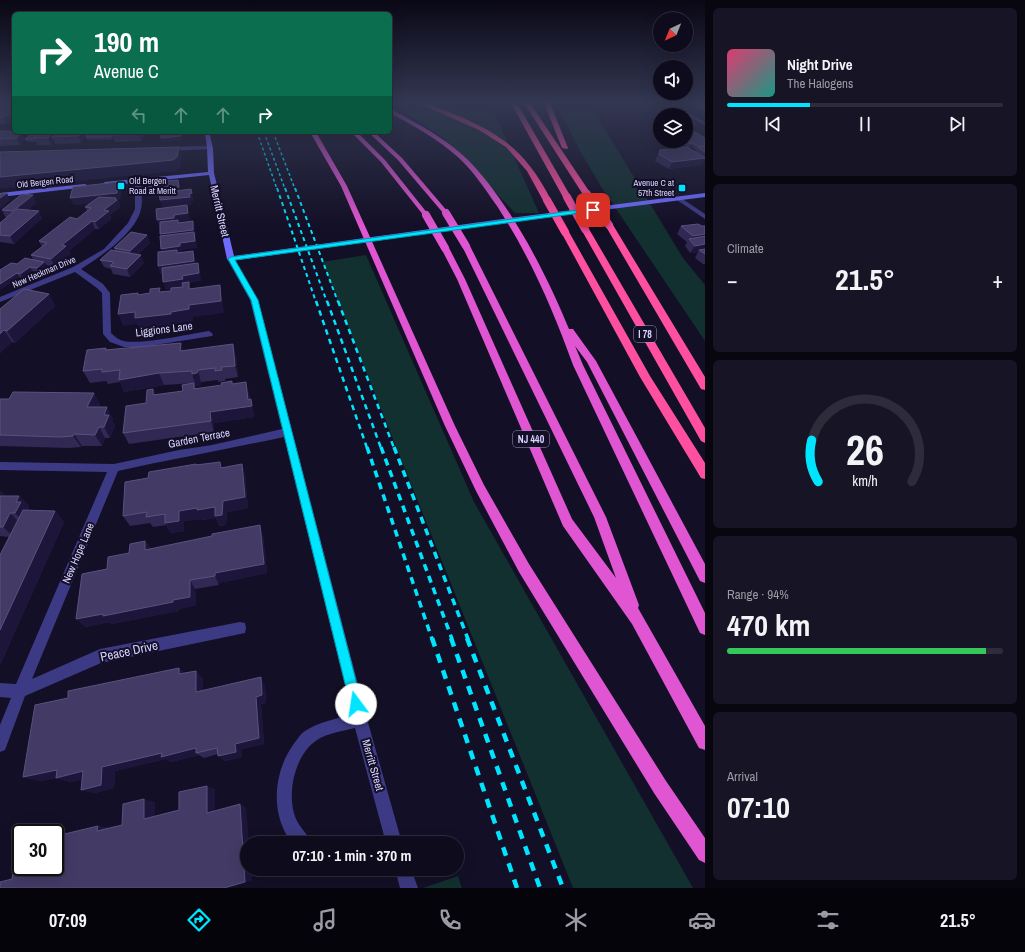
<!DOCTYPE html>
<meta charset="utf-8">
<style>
body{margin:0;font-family:"Archivo Narrow",sans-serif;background:#171425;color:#f1f3f6;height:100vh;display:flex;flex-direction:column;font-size:15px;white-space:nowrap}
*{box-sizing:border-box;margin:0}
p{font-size:13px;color:#9b9ba3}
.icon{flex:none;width:22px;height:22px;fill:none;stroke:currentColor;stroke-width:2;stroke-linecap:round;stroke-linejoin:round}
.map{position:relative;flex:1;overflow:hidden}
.panel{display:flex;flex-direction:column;gap:8px;padding:8px;background:#08060f;width:320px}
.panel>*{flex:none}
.hud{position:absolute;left:12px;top:12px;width:380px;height:122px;border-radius:6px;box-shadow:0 4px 16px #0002,0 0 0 1px #2e2b3b;background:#0b6e4f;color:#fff;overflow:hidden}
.needle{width:26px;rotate:223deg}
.controls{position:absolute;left:653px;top:12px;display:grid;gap:8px}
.controls a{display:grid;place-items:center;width:40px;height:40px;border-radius:50%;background:#0e0b1c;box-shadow:0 4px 16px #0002,0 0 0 1px #2e2b3b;font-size:20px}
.speed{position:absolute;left:12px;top:824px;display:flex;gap:8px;font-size:20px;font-weight:700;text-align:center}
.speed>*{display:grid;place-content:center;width:52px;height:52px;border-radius:50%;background:#0e0b1c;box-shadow:0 4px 16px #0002,0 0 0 1px #2e2b3b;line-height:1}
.speed .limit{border:2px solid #111;border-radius:6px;background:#fff;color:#111}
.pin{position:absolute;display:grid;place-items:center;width:34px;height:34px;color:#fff;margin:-17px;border-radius:8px;box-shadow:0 2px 6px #0006}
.me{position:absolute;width:44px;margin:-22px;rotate:346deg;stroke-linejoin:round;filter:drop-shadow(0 0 3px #0008)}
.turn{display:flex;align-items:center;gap:14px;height:84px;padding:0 16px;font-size:18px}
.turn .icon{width:52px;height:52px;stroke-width:2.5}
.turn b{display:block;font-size:28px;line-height:34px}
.lanes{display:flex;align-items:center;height:38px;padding:0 16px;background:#0003;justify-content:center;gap:20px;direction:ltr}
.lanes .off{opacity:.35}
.big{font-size:30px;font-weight:800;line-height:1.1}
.panel .tile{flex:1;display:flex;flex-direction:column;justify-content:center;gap:6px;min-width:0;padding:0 14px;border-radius:6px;background:#171425}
.panel .dial{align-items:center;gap:0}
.dial svg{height:104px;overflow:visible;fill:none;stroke:#2e2b3b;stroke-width:7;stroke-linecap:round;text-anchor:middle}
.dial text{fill:#f1f3f6;stroke:none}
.song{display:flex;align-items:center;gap:12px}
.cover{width:48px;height:48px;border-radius:6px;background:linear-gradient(135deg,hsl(340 70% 55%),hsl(170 70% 35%))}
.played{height:4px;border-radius:2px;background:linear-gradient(90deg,#00e5ff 30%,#2e2b3b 30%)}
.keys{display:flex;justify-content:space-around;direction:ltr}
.heat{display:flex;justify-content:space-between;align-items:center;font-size:22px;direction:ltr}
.charge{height:6px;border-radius:3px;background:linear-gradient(90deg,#34c759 94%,#2e2b3b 0)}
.trip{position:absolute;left:240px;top:836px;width:224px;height:40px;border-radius:20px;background:#0e0b1c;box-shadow:0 4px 16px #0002,0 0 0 1px #2e2b3b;font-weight:800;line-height:40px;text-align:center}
.dock{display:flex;height:64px;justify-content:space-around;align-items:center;background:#06040b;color:#9b9ba3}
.dock .icon{width:28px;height:28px}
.dock .active{color:#00e5ff}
.dock b{font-size:18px;color:#f1f3f6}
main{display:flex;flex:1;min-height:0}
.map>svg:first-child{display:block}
.green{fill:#12302f}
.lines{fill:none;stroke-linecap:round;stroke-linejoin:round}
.minor{fill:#3d3a85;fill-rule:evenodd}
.tertiary{fill:#3d3a85;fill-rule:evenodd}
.secondary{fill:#6f6bff;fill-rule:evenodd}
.trunk{fill:#e055d1;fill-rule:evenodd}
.motorway{fill:#ff4fa3;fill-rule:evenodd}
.rail-far4{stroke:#00e5ff;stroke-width:1.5;stroke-dasharray:3 2.5;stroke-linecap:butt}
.rail-far3{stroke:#00e5ff;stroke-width:2;stroke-dasharray:4 3.5;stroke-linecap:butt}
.rail-far2{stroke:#00e5ff;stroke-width:2.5;stroke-dasharray:5.5 4.5;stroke-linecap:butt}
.rail-far1{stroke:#00e5ff;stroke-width:3.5;stroke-dasharray:7 5.5;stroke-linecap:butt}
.rail{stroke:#00e5ff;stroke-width:4.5;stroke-dasharray:9 8;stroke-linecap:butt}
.trunk-bridge{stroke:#e055d1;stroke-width:8}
.motorway-bridge{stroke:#ff4fa3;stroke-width:8}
.wall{fill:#312854}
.shaded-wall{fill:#1d163a}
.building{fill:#433a66;stroke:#5a527e}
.route{fill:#00e5ff;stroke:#0095a6}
.poi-dot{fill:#00e5ff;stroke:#130f26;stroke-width:1.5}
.labels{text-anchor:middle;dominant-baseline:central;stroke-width:4;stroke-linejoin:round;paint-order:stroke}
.far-poi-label{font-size:9px;fill:#d9d4ff;stroke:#130f26;text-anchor:start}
.far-street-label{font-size:9px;fill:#d9d4ff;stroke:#130f26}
.shield{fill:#130f26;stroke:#9e99be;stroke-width:1}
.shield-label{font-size:10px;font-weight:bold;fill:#d9d4ff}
.street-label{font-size:11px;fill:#d9d4ff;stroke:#130f26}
.near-street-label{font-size:13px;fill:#d9d4ff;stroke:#130f26}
</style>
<main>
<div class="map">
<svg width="705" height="888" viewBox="0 0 705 888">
<rect width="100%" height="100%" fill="#130f26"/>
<!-- green -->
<path class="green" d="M390 103H490L539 213H515L445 139Z
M556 103H589L683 258 705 285V341L602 188 581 153Z
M366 255 474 502 693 888H573L322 262Z
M458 876 462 888H423Z"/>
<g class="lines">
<!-- minor -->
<path class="minor" d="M670 105H674L705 122V125L670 107Z
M138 179 141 181C141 190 143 201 141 209 136 233 100 257 81 269L103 284 110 293 111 333C115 337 119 340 124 341 143 345 188 334 209 331L213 334 212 336 142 347H124L110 342 103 334 102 293 97 288 75 272 0 302V297L73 267 104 249 128 223 135 209V181Z
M677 198H681L705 214V219L677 200Z
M231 257 235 259 258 300 367 719 402 843H386L355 728C343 731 328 733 317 740 294 755 286 796 296 819 300 828 308 834 311 843H292C270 815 273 773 293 745 297 740 300 734 305 731 318 722 337 719 352 714L284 437C228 449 173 459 118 471L32 679 100 649 240 622 245 623 246 628 245 633 101 663 25 696 5 750 0 752V725L11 698 0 697V683L16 684 107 472 0 470V462L114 464 179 450 212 445 282 429 250 300 227 259Z
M395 869H411L418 888H400Z"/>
<!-- tertiary -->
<path class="tertiary" d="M210 146 212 147V149L166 151 163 149 166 147Z"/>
<!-- secondary -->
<path class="secondary" d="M205 132H209L213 148 214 173 234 256 510 218 705 193V197L510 222 231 261 227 259 209 175 105 186 102 184 105 182 208 172 207 148Z
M85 184 88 186 87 187 0 197V193Z"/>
<!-- trunk -->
<path class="trunk" d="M390 109C398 112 407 118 414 122 433 132 451 144 467 159 509 201 546 273 569 329H573L596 361 705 564V583L700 581 587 362 575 346 583 365 705 613V635L700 633 573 365C553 309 529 255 497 206 485 189 474 172 459 158 438 139 414 126 390 113Z
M310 132H316L347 186 455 426 484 485 529 564 666 781 705 838V863L699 860 654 793 519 572 476 491 445 426 341 186Z
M351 132H357L385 160 428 214V216H424L381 162Z
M368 132H374L402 158 448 212V214H444L398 160Z
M463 244H466L470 246 606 517 639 605 638 608 705 726V750L699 748 632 624 563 526 457 279 441 248 442 246H448L465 279 572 519 616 578 594 517 462 246Z"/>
<!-- motorway -->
<path class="motorway" d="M418 103H426C487 127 520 139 551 200L550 202H544L527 171 506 147 479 130Z
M511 103H517L571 197 570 199H567L563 197Z
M524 103H530L591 194 590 196H584Z
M544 103H550L568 148 567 149 562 148Z
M606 223H609L613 225 705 377V390L701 389 605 225Z
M582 227H588L589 229 705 428V443L701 441 581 229Z
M562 230H568L569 232 650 376 705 463V479L701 478 640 377 561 232Z"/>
<!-- rail-far4 -->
<path class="rail-far4" d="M257 132 277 189
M264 132 285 189
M273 132 295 189"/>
<!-- rail-far3 -->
<path class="rail-far3" d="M277 188 316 302
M285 188 327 302
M295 188 338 302"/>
<!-- rail-far2 -->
<path class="rail-far2" d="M316 301 367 448
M327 301 381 448
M338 301 394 448"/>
<!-- rail-far1 -->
<path class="rail-far1" d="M367 447 432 639
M381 447 452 639
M394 447 468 639"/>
<!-- rail -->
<path class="rail" d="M432 638 517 888
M451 638 540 888
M467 638 563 888"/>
<!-- trunk-bridge -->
<path class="trunk-bridge" d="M446 213 466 246
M426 215 445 248"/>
<!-- motorway-bridge -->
<path class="motorway-bridge" d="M587 194 609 225
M567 197 585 229
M547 200 565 232"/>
</g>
<!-- wall -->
<path class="wall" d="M0 103H14V105L10 107H14V119L6 124H0Z
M689 103H705V113L694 107V106Z
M662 111 679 115H660Z
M0 131 21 133 24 140 20 145 0 146Z
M89 132H145V134L141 141 115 142 114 138 112 140H87L86 137Z
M699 134V135L705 138V161L704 160 701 165 669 169 655 161 660 150 695 152 696 150 692 147 689 148 679 141H686Z
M86 136 81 143 55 144 54 140 51 145H37L36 142H27L25 139Z
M121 189 120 200H118L120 207 110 215 111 219 99 229H95L69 251 70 254 55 267 46 265 39 272 32 271 22 278 19 277 0 290 17 264 33 259 31 255 42 247 39 241 77 219 87 211 85 207 91 203 73 205Z
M36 203 28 210 42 218 14 244 0 242V223L6 218 2 210Z
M681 226H705V264H703L695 258 698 252 690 253 685 246 687 242 677 234Z
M147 235 150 243 137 255 144 263 130 277 113 274 111 269 104 267 100 260 115 250 114 248Z
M49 294 55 306 15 343 12 342 0 353V309Z
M181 343 183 350 236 356 238 377 225 379V381L218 382V380L201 382V385L196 386 195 383 164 385 124 392 120 382 108 384 106 381 90 383 83 371 106 348 107 350Z
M194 383 196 389 233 384 249 393 250 399 253 411 254 417 214 423V432L129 444 123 433 146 403 153 389 156 395 183 391Z
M94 393 100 405 99 407 113 419 112 421 115 426 110 438H105L102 446H82L81 447 68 448 0 446V399H9Z
M196 464 197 465 222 468 242 464 245 475 248 508 227 512 226 525 219 526 216 518 202 520 201 519 184 521V531L171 533 166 525 153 527 150 523 130 526 123 516 148 478Z
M0 491 5 496H19L29 506 28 509 30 511H55L64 522 1 663H0V555L9 537 0 536Z
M263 535 267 573 219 583V585L195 589 196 605 179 609V611L111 624 110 622 85 627 107 569 145 541 151 549Z
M179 668 184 673 196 671 203 679V690L265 686 266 703 261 704 264 744 241 749 242 757 225 761 218 754 204 758 199 755 171 762 166 759 115 771 114 788 95 793 81 790 82 779 71 782 56 778 41 781 23 777 68 698Z"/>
<!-- shaded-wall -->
<path class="shaded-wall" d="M1 103H14V105L0 113V104Z
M14 111V119L6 124 3 118Z
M695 124 692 131H686V125Z
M52 132H58L52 137 54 140 51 145 48 138Z
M81 132H85L86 136 81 143 78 136Z
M141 132H145V134L141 141 139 134Z
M21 133 24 140 20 145 17 138Z
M112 135 114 138 112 140 111 137Z
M181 136 182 140 162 142 161 138Z
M691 144H694L692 147 689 148Z
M179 147 182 157 180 168 176 171 0 189V177Z
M705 158 701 165 669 169 672 162Z
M165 178 167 185 178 180 180 187 181 194H189L191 189 194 201H191L192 205 162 208 160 200 177 194 152 197 149 190 166 181Z
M118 182 121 189 120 200H118L120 207 110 215 111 219 99 229 95 222 104 210 115 201 73 205 70 198Z
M7 193 10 200 0 209V198Z
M33 195 36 203 17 219 13 211Z
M187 205 190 220 178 222 180 228 176 225 159 227 157 220 174 215Z
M39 211 42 218 14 244 10 236Z
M92 221 95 229 69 251 70 254 55 267 51 259 62 245Z
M193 221 195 229 197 248 182 250V254L164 256 161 249 180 243 163 241 160 234Z
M705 234V241L691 240 693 236Z
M147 235 150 243 133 258 130 251Z
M705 244V249L704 251 699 250 698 252 690 253 695 246Z
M193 251 195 259 196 269 160 274 158 266Z
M141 255 144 263 130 277 127 269Z
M44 262 47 265 39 272 37 268Z
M198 263 200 271 201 281 189 283 192 294 185 287 166 290 163 282 182 276Z
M30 267 32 271 22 278 20 274Z
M17 273 19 277 0 290V284Z
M220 285 222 296 224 313 193 317V321L175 324V326L140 330 137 324 123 326 118 314 135 312H171L189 305Z
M49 294 55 306 15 343 7 331Z
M4 330 12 342 0 353V334Z
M181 343 185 355 180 351Z
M233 344 236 356 238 377 235 366Z
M198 370 201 382V385L196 386 192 374Z
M159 373 164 385 124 392 119 380Z
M246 382 249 393 250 406 251 399 254 417 214 423V432L211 421 210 412 248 400Z
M153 389 158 400 153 395Z
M94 393 100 405 94 418 87 407Z
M107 407 113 419 112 421 115 426 110 438 104 427V415Z
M99 427 105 438 102 446 95 435Z
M74 434 82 446 81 447 73 436Z
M242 464 245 475 248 508 227 512 226 525 219 526 216 518 202 520 201 519 184 521V531L171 533 165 523 179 511 223 501Z
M1 491 11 502 0 497V493Z
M19 496 29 506 28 509 31 512 25 523 15 513 16 502Z
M55 511 64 522 1 663 0 662V630Z
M10 513 20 523 14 537 3 527Z
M260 525 263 535 267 573 219 583V585L215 576V573Z
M145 541 152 551 145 550Z
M190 580 195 589 196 605 179 609V611L111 624 110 622 85 627 76 619 173 600Z
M179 668 187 676 179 674Z
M196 671 203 679V700L196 692Z
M261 677 265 686 266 703 261 704 264 744 241 749 242 757 225 761 218 756 235 744 256 697Z
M196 748V753L199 755 171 762 166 759 115 771 114 788 95 793 81 790 102 767 162 753Z
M57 770 83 771 97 776 71 782 56 778 41 781 23 777Z
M207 786 215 789V815L207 813Z
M144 799 155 802V821L144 819Z
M240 804 246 807 249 843H247V869H251L252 881 245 882Z
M98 826 112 828 97 831Z"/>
<!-- building -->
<path class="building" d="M697 103H705V109L695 104 698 103Z
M0 106 14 107V111L3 118 0 117Z
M670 110 679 115H665L663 114 666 113 662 111Z
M686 119 695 124 686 125Z
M0 131H11L10 132 21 133 17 138 0 139Z
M686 131H693L699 134H698L705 138V146L699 147 694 144H691L686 141Z
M34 132H39L34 139H25Z
M39 132H52L48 138H34Z
M57 132H81L78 136 52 137Z
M89 132H114L111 137H86Z
M114 132H141L139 134 112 135Z
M160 132H180L181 136 161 138Z
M705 146V152L698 147Z
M179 147 177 157 173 160 0 177V152Z
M687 147 705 158 672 162 659 154 660 150Z
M165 178 166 181 178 180 179 187 149 190 150 180Z
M118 182 117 193 70 198 73 187Z
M176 188V191L191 189 192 193 189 194 190 197 160 200 159 191Z
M7 193 0 198V194Z
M22 194 33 195 13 211 2 210Z
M99 197 116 198 115 199 117 200 104 210 109 211 95 222 92 221 62 245 66 246 51 259 31 255 47 243 39 241 70 217 77 219 91 208 85 207Z
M187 205 188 213 174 215V218L157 220 156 209Z
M17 209 39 211 10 236 0 235V223Z
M178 220V223L193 221V230L160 234V222Z
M698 224 702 226H705V234L693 236 681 226Z
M131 232 147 235 130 251 114 248Z
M194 232 195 241 180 243V246L161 249 160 236Z
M705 236V244L695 246 689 239Z
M705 249V254L699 250Z
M111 250 141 255 127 269 110 266 114 262 100 260Z
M177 250V253L193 251 194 261 158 266V252Z
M25 258 44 262 37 268 30 267 20 274 17 273 0 284V270L11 263 17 264Z
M198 263 199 273 182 276 183 279 163 282 162 268Z
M189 282V289L220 285 221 301 189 305V309L171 312V314L135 318V312L118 314 121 295 138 293V295L150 293V289L160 288 159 292 171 291V288L183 287 182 283Z
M24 289 49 294 7 331 4 330 0 334V309Z
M181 343 180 351 233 344 235 366 221 367 222 370 215 371V368L198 370 197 373 192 374V371L159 373 119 380 120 370 102 372V369L83 371 87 350 106 348 105 350Z
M232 381V384L246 382 248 400 251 399 252 406 210 412 211 421 123 433 126 406 146 403 147 390 153 389V395L183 391 182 385 194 383V389L222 385 221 383Z
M13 392 94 393 87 407H107L104 415H109L104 427H99L95 435 74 434 73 436 60 437 0 435V399H9Z
M220 462 221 468 242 464 245 497 223 501 222 515 215 516V507L197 510V508L179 511V521L165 523V514L146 517 147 512 123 516 125 482 148 478 149 472 196 464V465Z
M0 496H19L16 502H21L15 513H10L3 527H0Z
M23 510 55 511 0 630V555Z
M260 525 264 564 215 573V576L190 580V597L173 600V602L103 616V614L76 619 82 574 107 569 108 557 129 553 130 544 145 541V550L212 536V534Z
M179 668V674L196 671V692L261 677 262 695 256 697 259 738 235 744 236 752 218 756 217 748 196 753V748L161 757 162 753 102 767 101 785 81 790 83 771 56 778 57 770 23 777 35 705 68 698V691Z
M207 786V813L240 804 245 882 224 888H0V882L12 879 16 851 21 850V867H55V841L56 836 98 826 97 831 122 825 123 804 144 799V819L179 810V792Z"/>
<!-- sky -->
<linearGradient id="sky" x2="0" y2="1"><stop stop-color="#0a0815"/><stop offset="0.45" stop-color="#333752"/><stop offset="1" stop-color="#333752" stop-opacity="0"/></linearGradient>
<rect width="705" height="227" fill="url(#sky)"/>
<!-- route -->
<path class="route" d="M593 208 595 210V211L235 260 258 300 362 704 360 708 356 710 351 708 251 300 228 259 231 257Z"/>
<!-- markers -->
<g class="poi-dot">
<rect x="117" y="182" width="8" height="8" rx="2"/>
<rect x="678" y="184" width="8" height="8" rx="2"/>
</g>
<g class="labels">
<!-- far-poi labels -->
<g class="far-poi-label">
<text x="129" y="181">Old Bergen<tspan x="129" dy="10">Road at Meritt</tspan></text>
<text x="674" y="183" text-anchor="end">Avenue C at<tspan x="674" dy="10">57th Street</tspan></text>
</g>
<!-- far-street labels -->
<g class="far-street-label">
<text transform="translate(45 182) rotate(-6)">Old Bergen Road</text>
<text transform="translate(44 272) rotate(-23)">New Heckman Drive</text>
</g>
<!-- shield labels -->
<g class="shield">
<rect x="634" y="326" width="22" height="16" rx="3"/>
<rect x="513" y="431" width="36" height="16" rx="3"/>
</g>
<g class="shield-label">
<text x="645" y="334">I 78</text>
<text x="531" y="439">NJ 440</text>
</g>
<!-- street labels -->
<g class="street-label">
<text transform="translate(220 211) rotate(77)">Merritt Street</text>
<text transform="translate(164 329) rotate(-7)">Liggions Lane</text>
<text transform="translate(199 438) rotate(-11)">Garden Terrace</text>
<text transform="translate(78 553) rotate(-67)">New Hope Lane</text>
<text transform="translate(373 765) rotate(74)">Merritt Street</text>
</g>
<!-- near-street labels -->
<g class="near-street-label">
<text transform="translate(129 651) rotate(-12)">Peace Drive</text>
</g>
</g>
</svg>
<div class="controls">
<a><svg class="needle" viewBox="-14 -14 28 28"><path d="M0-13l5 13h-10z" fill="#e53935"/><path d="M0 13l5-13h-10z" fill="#9b9ba3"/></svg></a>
<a><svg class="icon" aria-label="sound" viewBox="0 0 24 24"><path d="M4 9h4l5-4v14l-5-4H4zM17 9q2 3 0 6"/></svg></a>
<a><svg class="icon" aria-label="layers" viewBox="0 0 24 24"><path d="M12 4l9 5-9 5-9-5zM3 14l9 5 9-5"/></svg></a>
</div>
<div class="speed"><div class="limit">30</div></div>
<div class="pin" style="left:593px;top:210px;background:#d93025"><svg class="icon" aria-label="arrive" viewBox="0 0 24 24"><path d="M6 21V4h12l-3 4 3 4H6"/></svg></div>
<svg class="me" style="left:356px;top:704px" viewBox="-20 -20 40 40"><circle r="19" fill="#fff"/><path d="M0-13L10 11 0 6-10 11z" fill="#00e5ff"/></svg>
<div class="trip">07:10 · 1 min · 370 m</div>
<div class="hud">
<div class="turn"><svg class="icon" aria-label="right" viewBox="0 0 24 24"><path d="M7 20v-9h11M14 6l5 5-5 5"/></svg><div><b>190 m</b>Avenue C</div></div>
<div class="lanes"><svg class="icon off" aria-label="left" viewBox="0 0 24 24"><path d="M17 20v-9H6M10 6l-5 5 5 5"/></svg><svg class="icon off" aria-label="ahead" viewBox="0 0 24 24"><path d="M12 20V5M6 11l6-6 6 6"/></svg><svg class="icon off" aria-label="ahead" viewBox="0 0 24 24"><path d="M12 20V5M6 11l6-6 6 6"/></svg><svg class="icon" aria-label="right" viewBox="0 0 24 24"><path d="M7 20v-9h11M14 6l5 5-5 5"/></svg></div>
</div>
</div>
<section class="panel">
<div class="tile">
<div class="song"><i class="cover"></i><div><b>Night Drive</b><p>The Halogens</p></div></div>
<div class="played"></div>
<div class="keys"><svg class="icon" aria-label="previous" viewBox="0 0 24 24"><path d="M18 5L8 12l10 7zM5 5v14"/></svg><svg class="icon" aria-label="pause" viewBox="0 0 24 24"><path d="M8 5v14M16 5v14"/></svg><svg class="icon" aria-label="next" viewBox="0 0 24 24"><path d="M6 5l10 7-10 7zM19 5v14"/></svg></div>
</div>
<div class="tile"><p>Climate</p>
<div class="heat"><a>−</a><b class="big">21.5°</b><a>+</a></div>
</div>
<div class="tile dial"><svg viewBox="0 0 100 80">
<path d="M14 69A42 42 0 1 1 86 69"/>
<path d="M14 69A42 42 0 0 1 9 37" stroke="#00e5ff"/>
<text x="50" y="56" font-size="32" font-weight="700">26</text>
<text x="50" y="72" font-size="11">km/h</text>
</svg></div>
<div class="tile"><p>Range · 94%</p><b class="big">470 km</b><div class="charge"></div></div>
<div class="tile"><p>Arrival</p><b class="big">07:10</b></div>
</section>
</main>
<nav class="dock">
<b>07:09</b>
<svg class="icon active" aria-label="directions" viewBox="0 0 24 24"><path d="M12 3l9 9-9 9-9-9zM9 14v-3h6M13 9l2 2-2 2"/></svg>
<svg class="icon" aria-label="music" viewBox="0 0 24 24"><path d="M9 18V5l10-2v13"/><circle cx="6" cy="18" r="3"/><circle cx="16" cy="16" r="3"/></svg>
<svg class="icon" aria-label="phone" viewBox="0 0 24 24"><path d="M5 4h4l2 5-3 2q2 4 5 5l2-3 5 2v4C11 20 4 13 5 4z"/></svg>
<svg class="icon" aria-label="climate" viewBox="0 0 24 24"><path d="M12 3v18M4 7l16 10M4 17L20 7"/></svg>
<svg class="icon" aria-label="car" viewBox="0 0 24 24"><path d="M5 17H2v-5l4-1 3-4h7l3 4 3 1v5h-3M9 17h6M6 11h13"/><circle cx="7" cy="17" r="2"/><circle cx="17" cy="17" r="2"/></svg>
<svg class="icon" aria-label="filters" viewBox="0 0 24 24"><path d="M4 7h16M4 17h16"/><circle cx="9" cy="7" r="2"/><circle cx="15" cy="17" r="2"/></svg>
<b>21.5°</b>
</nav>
